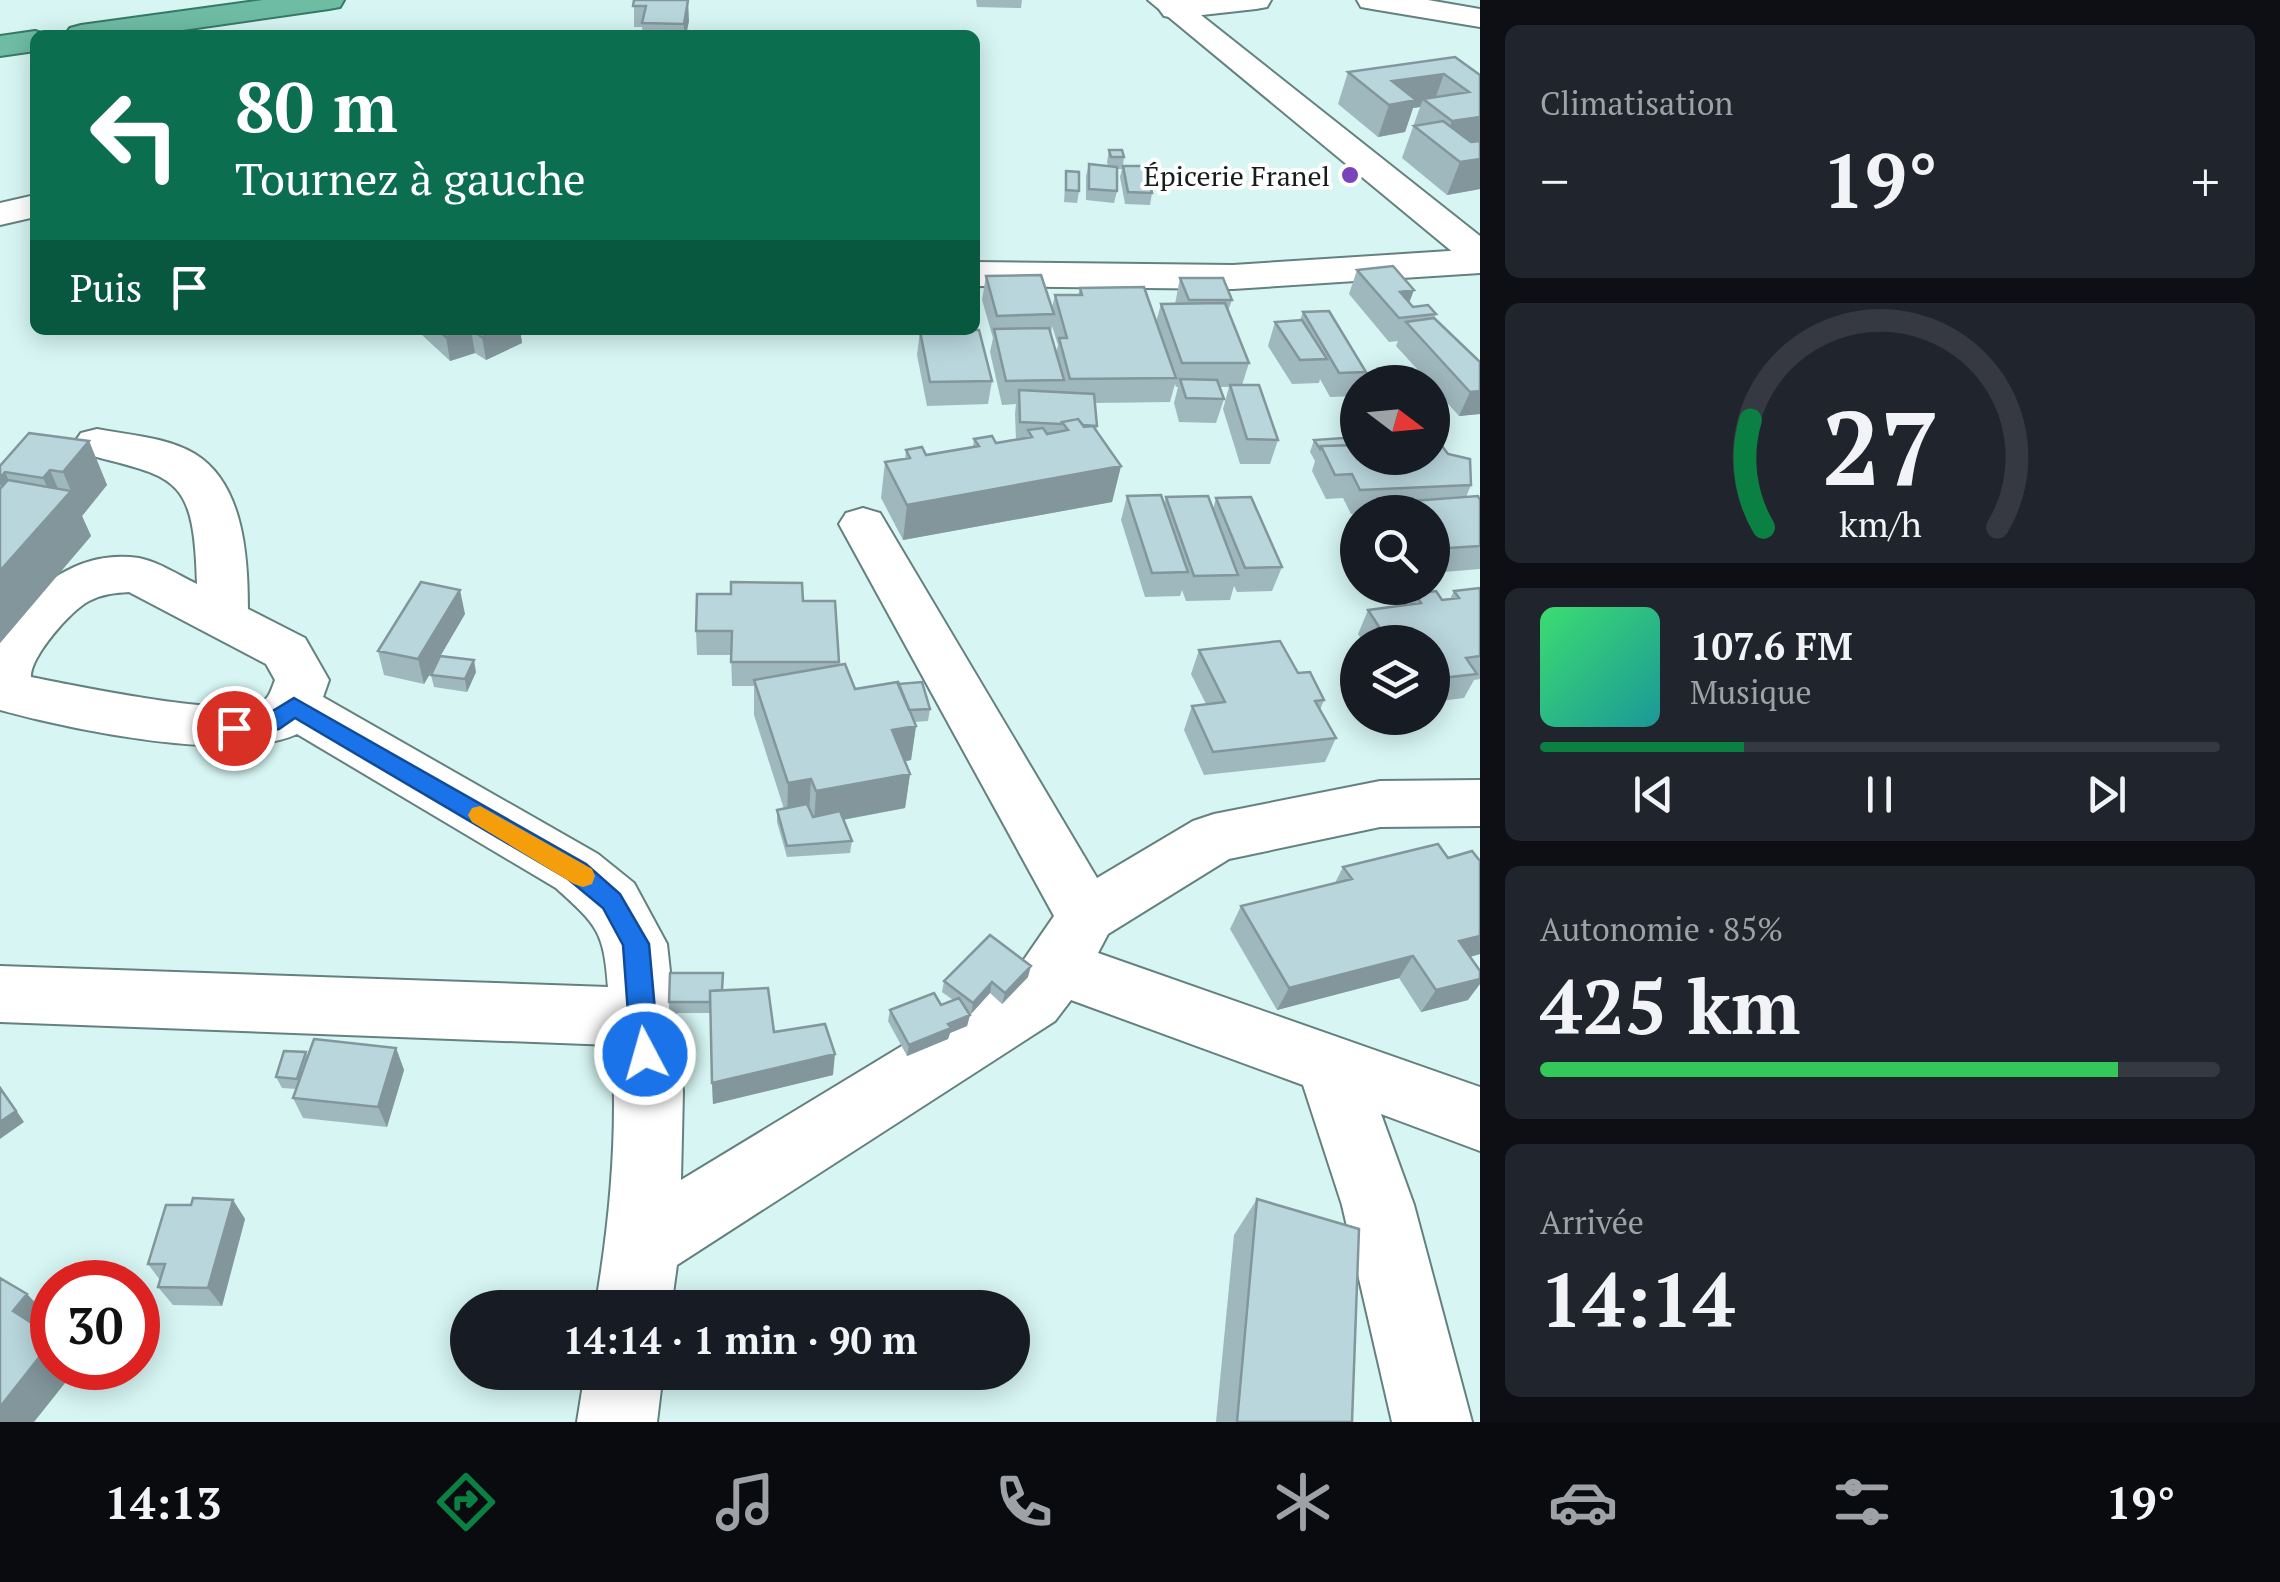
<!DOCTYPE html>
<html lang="fr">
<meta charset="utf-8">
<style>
body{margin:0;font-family:"PT Serif",serif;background:#20242c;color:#f1f3f6;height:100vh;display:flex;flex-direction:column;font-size:38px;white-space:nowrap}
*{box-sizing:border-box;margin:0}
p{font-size:32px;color:#9ea1a6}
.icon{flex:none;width:55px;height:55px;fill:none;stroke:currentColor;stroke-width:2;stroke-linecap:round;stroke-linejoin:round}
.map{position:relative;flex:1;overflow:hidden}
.drawer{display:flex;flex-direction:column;gap:25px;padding:25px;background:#0d0f14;width:800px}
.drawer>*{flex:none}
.guide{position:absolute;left:30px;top:30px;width:950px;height:305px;border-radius:15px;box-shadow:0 5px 25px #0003;background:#0b6e4f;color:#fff;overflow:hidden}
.needle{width:65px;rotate:106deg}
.fabs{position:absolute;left:1340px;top:365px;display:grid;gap:20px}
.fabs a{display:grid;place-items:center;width:110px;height:110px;border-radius:50%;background:#171b24;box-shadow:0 5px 25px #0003;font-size:50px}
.speed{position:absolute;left:30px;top:1260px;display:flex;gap:20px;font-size:50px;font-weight:700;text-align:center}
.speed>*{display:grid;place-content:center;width:130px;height:130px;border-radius:50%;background:#171b24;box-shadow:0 5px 25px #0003;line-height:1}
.speed .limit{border:15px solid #d22;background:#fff;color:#111}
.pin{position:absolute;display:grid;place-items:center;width:85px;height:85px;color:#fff;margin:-42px;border:5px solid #fff;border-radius:50%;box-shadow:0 2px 10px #0007}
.me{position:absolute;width:110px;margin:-55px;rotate:354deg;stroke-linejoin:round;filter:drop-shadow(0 0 8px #0008)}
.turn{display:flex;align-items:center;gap:35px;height:210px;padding:0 40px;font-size:45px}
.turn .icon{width:130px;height:130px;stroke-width:2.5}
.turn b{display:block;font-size:70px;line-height:85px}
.then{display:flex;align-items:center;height:95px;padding:0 40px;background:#0003;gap:20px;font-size:38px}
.big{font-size:75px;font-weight:800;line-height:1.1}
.drawer .card{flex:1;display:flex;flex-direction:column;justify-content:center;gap:15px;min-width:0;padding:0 35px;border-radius:15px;background:#20242c}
.drawer .dial{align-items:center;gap:0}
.dial svg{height:260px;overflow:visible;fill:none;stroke:#363941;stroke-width:7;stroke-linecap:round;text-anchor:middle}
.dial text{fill:#f1f3f6;stroke:none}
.song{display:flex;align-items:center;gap:30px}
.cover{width:120px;height:120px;border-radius:15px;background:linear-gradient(135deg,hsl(140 70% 55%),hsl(180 70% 35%))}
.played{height:10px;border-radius:5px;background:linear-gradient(90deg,#0b8043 30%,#363941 30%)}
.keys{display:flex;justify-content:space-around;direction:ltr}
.heat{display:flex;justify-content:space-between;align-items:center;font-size:55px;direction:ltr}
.charge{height:15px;border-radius:8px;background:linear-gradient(90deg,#34c759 85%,#363941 0)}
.trip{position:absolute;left:450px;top:1290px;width:580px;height:100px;border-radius:50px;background:#171b24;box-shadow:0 5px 25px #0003;font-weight:800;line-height:100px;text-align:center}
.dock{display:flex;height:160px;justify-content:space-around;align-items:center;background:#090b0e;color:#9ea1a6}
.dock .icon{width:70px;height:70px}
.dock .active{color:#0b8043}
.dock b{font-size:45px;color:#f1f3f6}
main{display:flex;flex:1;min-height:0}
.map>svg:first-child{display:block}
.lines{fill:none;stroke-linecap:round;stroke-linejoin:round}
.minor-casing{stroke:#64817f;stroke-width:4}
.tertiary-casing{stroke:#64817f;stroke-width:4}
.trunk-casing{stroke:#377a66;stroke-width:4}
.minor{fill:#fff;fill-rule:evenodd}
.tertiary{fill:#fff;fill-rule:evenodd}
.trunk{fill:#6fbca4;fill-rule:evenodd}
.wall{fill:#9fb8be;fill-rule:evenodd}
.shaded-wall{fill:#82969b}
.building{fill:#b9d6dd;stroke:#82969b;stroke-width:2.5}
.route{fill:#1a73e8;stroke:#114b97;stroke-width:2.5}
.slow{fill:#f59e0b}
.poi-dot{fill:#7944bb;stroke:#fff;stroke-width:4}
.labels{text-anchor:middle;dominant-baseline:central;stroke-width:8;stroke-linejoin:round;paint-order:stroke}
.far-poi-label{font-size:28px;fill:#131e1d;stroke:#fff;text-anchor:end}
</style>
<main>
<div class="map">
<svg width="1480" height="1422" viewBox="0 0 1480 1422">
<rect width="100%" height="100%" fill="#d6f5f3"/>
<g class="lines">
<!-- minor casing -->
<g class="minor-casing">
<path id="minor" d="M1174 0H1271L1267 7 1256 9 1175 18 1164 16 1159 9 1164 2Z
M1357 0H1428L1480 9V27L1372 9 1361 7Z
M35 195V217L0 225V203Z
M1480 249V273L1233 289 975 286V262L1233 265Z
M97 429C128 435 167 437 195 454 244 484 248 558 248 609L305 638 329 680 323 697 598 854 634 883 667 944 683 1091 681 1180 1009 981 1054 916 839 524 846 513 863 508 880 513 1097 878 1193 821 1214 814 1380 781 1480 780V826L1380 827 1229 859 1108 934 1098 953 1480 1087V1151L1381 1114 1414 1205 1472 1422H1392L1342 1205 1303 1085 1071 1000 1055 1021 677 1265 671 1308H595C610 1222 618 1132 612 1045L0 1022V966L608 987C604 931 597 925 556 888L297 734C233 764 69 729 0 710V632C33 587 79 549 139 558 159 562 178 575 197 584 194 473 176 478 81 453L74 443 81 433ZM129 592 266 664 275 680C271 690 269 701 257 704 220 716 76 686 31 677 30 657 71 610 89 601 102 594 115 593 129 592Z
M585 1372H663L657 1422H577Z"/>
</g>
<!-- tertiary casing -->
<g class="tertiary-casing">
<path id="tertiary" d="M1148 0H1182L1480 236V267L1466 263Z"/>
</g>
<!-- trunk casing -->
<g class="trunk-casing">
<path id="trunk" d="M263 0H344L340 7 329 9 148 35H65L70 28 81 25Z
M35 31 47 35H35V51L0 56V36Z"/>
</g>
<!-- minor -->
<use href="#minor" class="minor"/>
<!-- tertiary -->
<use href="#tertiary" class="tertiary"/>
<!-- trunk -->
<use href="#trunk" class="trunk"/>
</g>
<!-- wall -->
<path class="wall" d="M634 0 689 21 686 35H643L642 27H634Z
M976 0H1022L1021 8 977 7Z
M1348 72 1480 75V189L1447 195 1402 158 1420 107 1413 108 1405 132 1378 137 1338 104Z
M1109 150 1124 157 1123 166 1152 193 1150 205 1125 204 1120 177 1122 169H1117V191L1114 203 1086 200V176L1089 164 1108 166 1107 162Z
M1066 171 1079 191 1077 203 1064 202Z
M1357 270 1409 303 1413 307 1436 314 1434 318 1480 362V414L1459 416 1432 386V382H1429L1396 346 1398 341 1389 342 1349 294Z
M986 276 1052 308 1055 295H1078L1080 288 1156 322 1161 304H1175L1180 278 1232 300 1228 311 1249 363 1242 385 1278 440 1270 464H1240L1223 409 1229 387H1220L1224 399 1216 423 1179 422 1174 403 1178 387H1176L1175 384 1170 402 1095 403 1097 426 1096 431 1121 466 1112 502 903 540 881 498 885 462 905 459 906 450 926 455 973 447 974 439 996 443 1016 439 1015 414 1016 404 1002 405 990 352 993 338 982 300ZM1052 326 1058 345 1056 353 1051 334Z
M1303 312 1366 372 1362 382H1358L1357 396 1330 397 1320 379 1319 383 1292 384 1268 346 1275 322 1300 320Z
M422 330H520L522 343 486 360 475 353 450 361 422 335Z
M920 331 992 381 988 404 927 406 917 355Z
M1314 440 1471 485 1466 497 1480 500V569L1432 573V512H1358V514H1351L1343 498 1326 499 1312 471 1315 461 1310 452Z
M89 441 107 485 82 516 91 536 0 643V466Z
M1127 496 1164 504 1166 497 1213 509 1216 498 1282 567 1272 591 1237 592 1234 586 1230 600 1186 601 1182 590 1180 596 1145 597 1121 520Z
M1480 588V679L1474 680 1464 698 1432 702V642H1363L1358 634 1368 610 1410 604 1415 594 1442 600 1450 599 1454 591Z
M803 601H835L839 665 855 689 898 684 930 709 928 721 914 722 916 726 911 760 905 761 910 774 905 808 843 820 852 841 850 853 787 857 777 822V810L784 809 754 715V686H732L731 655H697L696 631Z
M465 614 440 656 476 672 467 692 434 687 431 675 440 657 424 684 384 675 378 651Z
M1199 650 1298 673 1324 700 1320 710 1336 738 1325 762 1204 775 1184 730 1192 706 1206 704 1191 674Z
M1448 858 1480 861V954L1470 957 1468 1000 1421 1012 1399 978 1277 1010 1230 929 1241 906 1335 883 1343 867Z
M1028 977 1002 1004 990 993 971 1014 968 1012 970 1015 967 1026 950 1033 948 1039 907 1056 888 1021 890 1010 941 1005 953 1000 942 992 944 981Z
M723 990 774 1032 833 1075 713 1104 710 1013H669V1002Z
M396 1048 404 1070 387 1127 303 1118 293 1098 296 1089 282 1088 276 1077 306 1052 307 1056Z
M1257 1199 1352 1422H1216L1234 1235Z
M233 1200 245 1219 222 1306 173 1305 158 1287 160 1280 148 1264 191 1205Z"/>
<!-- shaded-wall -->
<path class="shaded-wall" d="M688 0 689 21 686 35H684V24Z
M1444 74 1433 105 1423 99 1420 107 1413 108 1405 132 1378 137 1389 105 1392 81Z
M1480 117V147L1442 148 1452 121Z
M1480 159V189L1447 195 1460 162Z
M1414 290 1405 314 1400 292Z
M471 330 475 353 450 361 446 337Z
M496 330H520L522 343 486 360 482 337Z
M1480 391V414L1459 416 1470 392Z
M89 441 107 485 82 516 91 536 0 643V571L57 508 43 478 50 470 63 500 71 491 63 472Z
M1121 466 1112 502 903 540 907 505Z
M5 472 26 517 20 525 0 484V478Z
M460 590 465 614 424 684 418 659Z
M474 660 476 672 467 692 465 679Z
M916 726 911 760 888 765 892 730Z
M910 774 905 808 814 825 816 791Z
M811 779 809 814 787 818 788 783Z
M1480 936V954L1444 964 1459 941Z
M1413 956 1399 978 1277 1010 1289 988Z
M1031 966 1028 977 1002 1004 1005 993Z
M1480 979V984L1468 1000 1421 1012 1436 990Z
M992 982 990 993 971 1014 973 1003Z
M970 1015 967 1026 950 1033 948 1039 907 1056 909 1045 948 1024Z
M396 1048 404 1070 387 1127 378 1107Z
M835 1054 833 1075 713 1104 712 1083Z
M0 1086 24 1122 0 1139Z
M233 1200 245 1219 222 1306 208 1288Z
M27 1294 52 1320 39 1337 13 1311Z
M52 1341V1368H77L34 1422H0V1407Z"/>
<!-- building -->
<path class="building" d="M634 0H688L684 24 642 23 646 6H633Z
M1455 57 1480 75V117L1452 121 1423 99 1469 92 1444 74 1392 81 1416 100 1389 105 1348 72Z
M1443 121 1471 142 1480 141V159L1460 162 1414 126Z
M1109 150H1122L1124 157H1111Z
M1089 164 1117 167V191L1089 189Z
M1123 166H1146L1152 193 1128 192Z
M1066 171 1079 172V191L1066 190Z
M1393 266 1414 290 1400 292 1413 307 1428 305 1436 314 1399 318 1357 270Z
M1041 275 1054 314 997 316 986 276Z
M1180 278H1223L1232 300H1189Z
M1144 287 1176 378 1070 379 1059 338H1067L1055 295H1082L1080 288Z
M1225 303 1249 363H1182L1161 304Z
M1329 311 1366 372 1339 373 1303 312Z
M1434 318 1480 362V391L1470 392 1406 322Z
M1302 320 1327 359 1300 360 1275 322Z
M1049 328 1064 380 1006 381 994 329Z
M438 330H469L446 337Z
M472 330H496L482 337Z
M975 330H979L992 381 930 382 920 331Z
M1180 379 1217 380 1224 399 1186 398Z
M1230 385H1259L1278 440 1247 439Z
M1019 390 1094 394 1097 426 1083 425 1078 419 1062 422 1061 424 1020 422Z
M1078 419 1084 427 1093 426 1121 466 907 505 885 462 910 458 906 450 922 447 926 455 979 446 974 439 992 436 996 443 1032 437 1028 430 1043 428 1047 434 1068 430 1062 422Z
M29 433 89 441 63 472 50 470 43 478 5 472 0 478V466Z
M1358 437V445L1321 446 1320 449 1314 440Z
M1432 442H1439L1448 454 1470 459 1471 485 1360 490 1352 474 1335 475 1321 446 1358 445V458H1432Z
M8 480 71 491 0 571V489Z
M1161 495 1188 572 1152 573 1127 496Z
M1208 496 1238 575 1194 576 1166 497Z
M1478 496 1480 500V546L1432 549V512H1405L1398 502Z
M1251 497 1282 567 1245 568 1216 498Z
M421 582 460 590 418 659 378 651Z
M731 582 802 583 803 601H835L839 662H731L732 631H696L697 594H731Z
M1480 588V656L1466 658 1477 674 1432 679V642H1389L1368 610 1421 603 1415 594 1436 591 1442 600 1459 598 1454 591Z
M1280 641 1298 673 1310 672 1324 700 1315 701 1336 738 1213 752 1192 706 1225 702 1199 650Z
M440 656 474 660 465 679 431 675Z
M845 664 855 689 898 682 916 726 892 730 910 774 816 791 811 779 788 783 754 680Z
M922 682 930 709 909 710 898 684Z
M807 804 813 817 840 811 852 841 787 846 777 810Z
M1438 844 1448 858 1472 851 1480 861V936L1459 941 1480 971V979L1436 990 1413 956 1289 988 1241 906 1352 879 1343 867Z
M990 935 1031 966 1005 993 992 982 973 1003 944 981Z
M670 973H723L722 990 710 991V1002H669Z
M768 988 774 1032 825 1024 835 1054 712 1083 710 991Z
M934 993 941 1005 959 998 970 1015 948 1024 951 1028 909 1045 890 1010Z
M314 1039 396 1048 378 1107 293 1098Z
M284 1051 306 1052 297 1079 276 1077Z
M0 1088 16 1111 0 1122Z
M193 1198 233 1200 208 1288 158 1287 165 1264H148L166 1205H191Z
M1257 1199 1359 1229 1352 1422H1237Z
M0 1278 27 1294 13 1311 52 1336V1341L0 1407Z"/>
<!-- route -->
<path class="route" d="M294 698 586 864 620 894 649 944 659 1054 655 1063 645 1067 635 1063 631 1054 623 945 603 908 568 879 295 718 279 729 234 736 223 728 234 719 266 715Z"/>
<!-- slow -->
<path class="slow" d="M480 806 592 869 595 876 592 884 583 887 574 884 472 822 468 815 472 808Z"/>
<!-- markers -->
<circle class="poi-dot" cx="1350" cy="175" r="10"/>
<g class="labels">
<!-- far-poi labels -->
<g class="far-poi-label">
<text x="1330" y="175">Épicerie Franel</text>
</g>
</g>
</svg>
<div class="fabs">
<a><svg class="needle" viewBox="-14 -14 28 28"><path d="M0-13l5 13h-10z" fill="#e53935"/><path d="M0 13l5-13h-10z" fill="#9ea1a6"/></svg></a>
<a><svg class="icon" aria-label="search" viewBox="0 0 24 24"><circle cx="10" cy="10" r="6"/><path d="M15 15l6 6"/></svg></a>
<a><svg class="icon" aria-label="layers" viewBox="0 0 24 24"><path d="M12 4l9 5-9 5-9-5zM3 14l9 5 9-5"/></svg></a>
</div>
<div class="speed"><div class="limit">30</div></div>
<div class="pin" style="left:234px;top:728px;background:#d93025"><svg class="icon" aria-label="arrive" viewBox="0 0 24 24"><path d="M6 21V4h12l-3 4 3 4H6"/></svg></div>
<svg class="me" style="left:645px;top:1054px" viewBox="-20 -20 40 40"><circle r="17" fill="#1a73e8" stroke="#fff" stroke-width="3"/><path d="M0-11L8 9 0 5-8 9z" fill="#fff"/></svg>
<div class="trip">14:14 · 1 min · 90 m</div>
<div class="guide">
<div class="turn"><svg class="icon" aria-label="left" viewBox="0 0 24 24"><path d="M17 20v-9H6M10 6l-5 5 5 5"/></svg><div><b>80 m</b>Tournez à gauche</div></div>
<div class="then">Puis<svg class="icon" aria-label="arrive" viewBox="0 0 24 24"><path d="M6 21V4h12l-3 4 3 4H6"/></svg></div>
</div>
</div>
<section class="drawer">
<div class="card"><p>Climatisation</p>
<div class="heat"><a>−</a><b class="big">19°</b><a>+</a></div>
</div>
<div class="card dial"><svg viewBox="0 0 100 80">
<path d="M14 69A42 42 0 1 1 86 69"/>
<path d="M14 69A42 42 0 0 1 10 36" stroke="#0b8043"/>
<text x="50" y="56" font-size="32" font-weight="700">27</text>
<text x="50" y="72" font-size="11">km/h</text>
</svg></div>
<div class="card">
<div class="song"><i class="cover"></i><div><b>107.6 FM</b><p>Musique</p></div></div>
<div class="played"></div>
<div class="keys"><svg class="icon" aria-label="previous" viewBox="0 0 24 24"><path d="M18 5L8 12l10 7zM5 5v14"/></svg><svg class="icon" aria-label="pause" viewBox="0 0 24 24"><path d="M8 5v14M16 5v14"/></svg><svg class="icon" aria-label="next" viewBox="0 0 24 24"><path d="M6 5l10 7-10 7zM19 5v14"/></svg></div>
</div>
<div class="card"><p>Autonomie · 85%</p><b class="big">425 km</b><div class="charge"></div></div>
<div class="card"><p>Arrivée</p><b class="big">14:14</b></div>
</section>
</main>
<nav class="dock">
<b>14:13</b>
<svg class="icon active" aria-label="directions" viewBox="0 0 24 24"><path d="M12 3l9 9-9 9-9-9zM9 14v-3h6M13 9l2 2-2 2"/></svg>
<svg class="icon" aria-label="music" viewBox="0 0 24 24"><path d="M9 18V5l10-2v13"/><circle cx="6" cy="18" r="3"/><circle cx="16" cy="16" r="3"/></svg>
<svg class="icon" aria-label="phone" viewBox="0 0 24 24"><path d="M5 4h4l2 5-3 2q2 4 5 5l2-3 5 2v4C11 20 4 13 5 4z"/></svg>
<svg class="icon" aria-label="climate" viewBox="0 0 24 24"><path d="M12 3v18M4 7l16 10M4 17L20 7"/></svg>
<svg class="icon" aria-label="car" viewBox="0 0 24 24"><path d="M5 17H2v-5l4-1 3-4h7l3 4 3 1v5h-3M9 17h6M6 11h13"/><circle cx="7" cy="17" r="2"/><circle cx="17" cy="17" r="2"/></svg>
<svg class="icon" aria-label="filters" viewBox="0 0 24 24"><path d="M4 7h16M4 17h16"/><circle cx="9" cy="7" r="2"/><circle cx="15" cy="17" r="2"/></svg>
<b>19°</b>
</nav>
